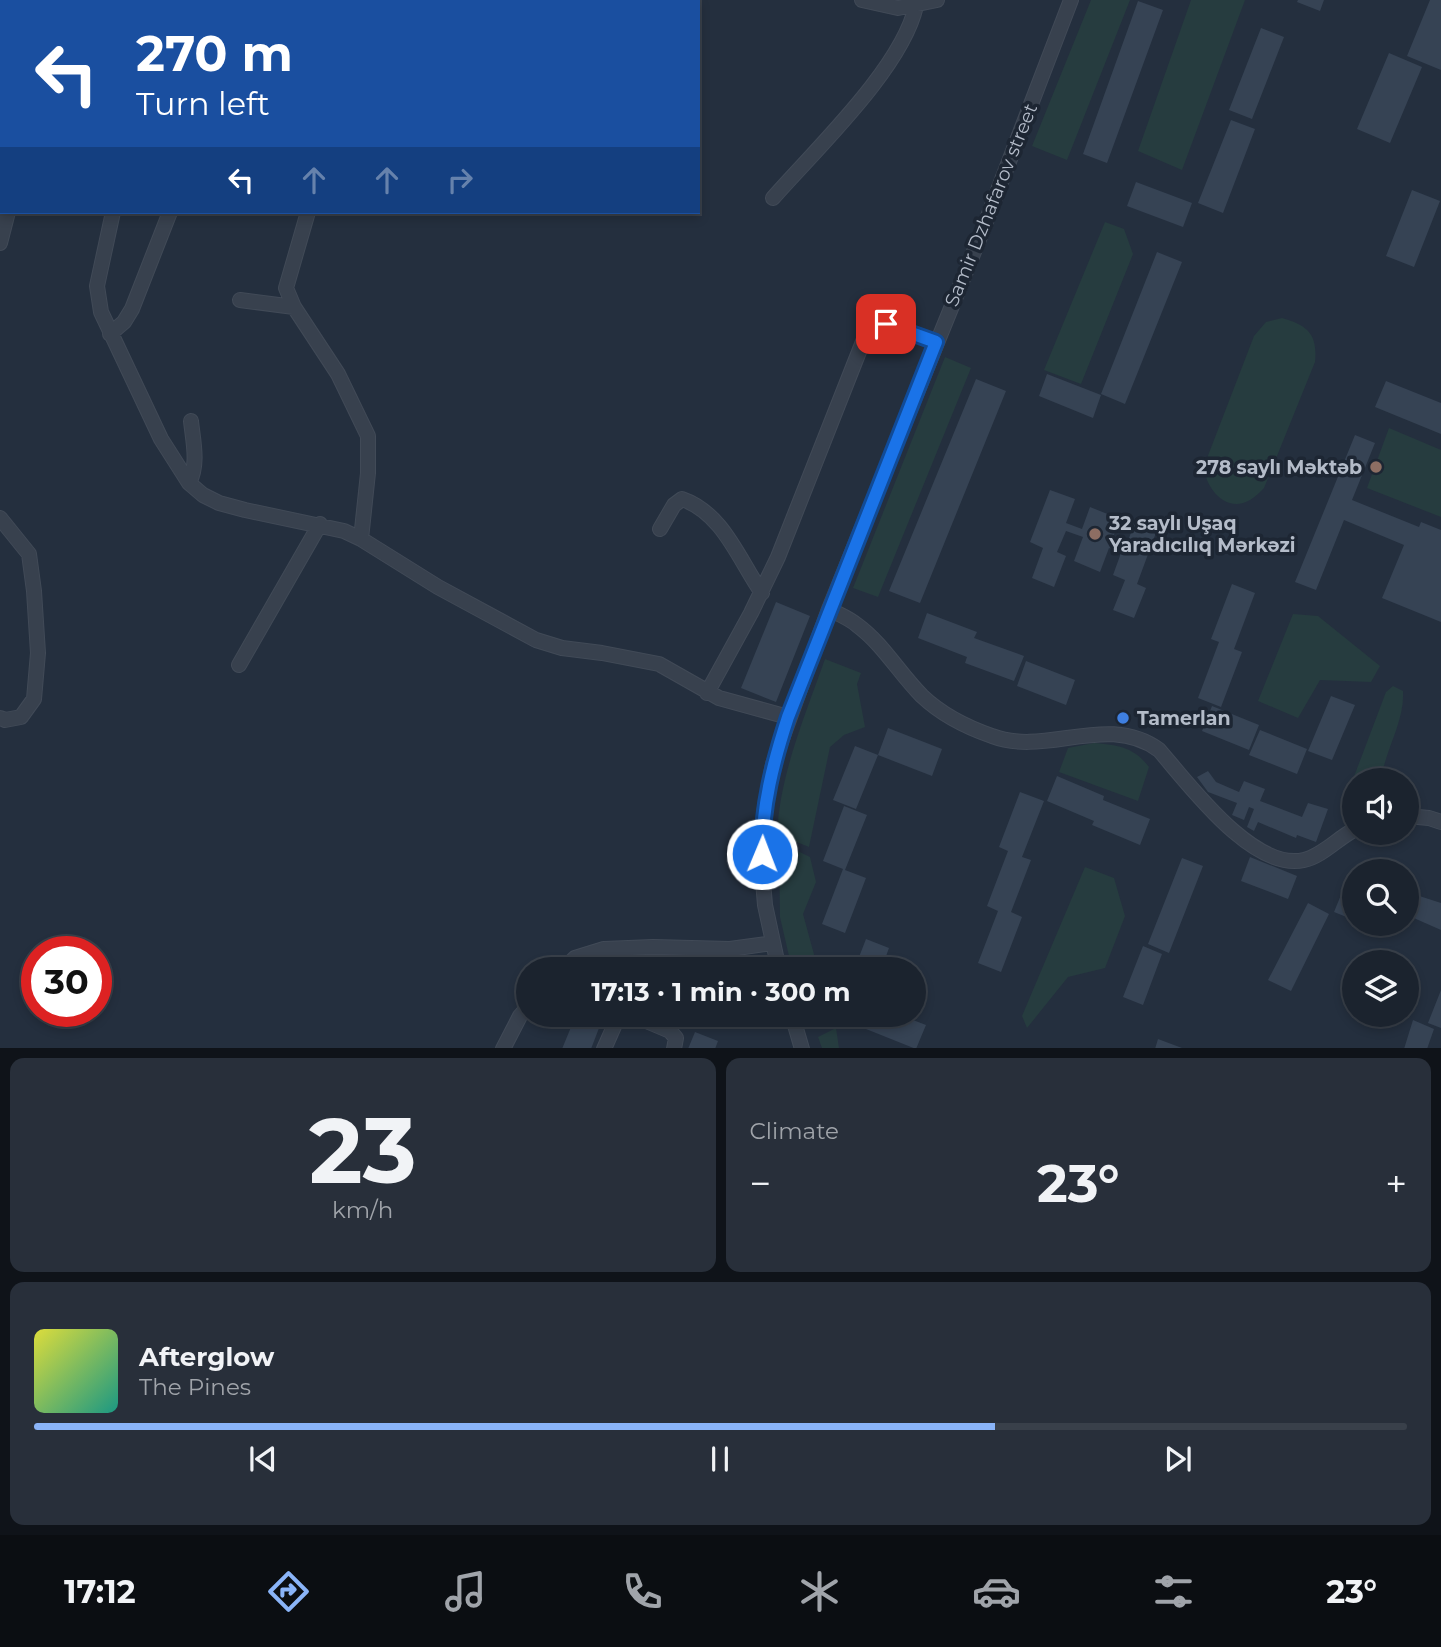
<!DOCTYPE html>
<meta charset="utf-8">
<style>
body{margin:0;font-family:Montserrat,sans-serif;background:#282f3a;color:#f1f3f6;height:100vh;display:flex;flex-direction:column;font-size:26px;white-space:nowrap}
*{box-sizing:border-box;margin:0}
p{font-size:23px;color:#a0a4aa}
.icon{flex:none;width:38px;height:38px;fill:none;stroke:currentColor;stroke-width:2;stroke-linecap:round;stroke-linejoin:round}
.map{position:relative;height:1048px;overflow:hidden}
.side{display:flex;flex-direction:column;gap:10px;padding:10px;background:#0f1319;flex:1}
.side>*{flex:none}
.banner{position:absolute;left:0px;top:0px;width:700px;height:214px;box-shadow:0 4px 10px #0003,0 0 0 2px #39404a;background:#1a4fa0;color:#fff;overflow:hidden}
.buttons{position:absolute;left:1342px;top:768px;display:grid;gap:14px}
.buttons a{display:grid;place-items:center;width:77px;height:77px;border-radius:50%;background:#1b232e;box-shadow:0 4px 10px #0003,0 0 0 2px #39404a;font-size:35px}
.speed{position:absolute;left:21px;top:936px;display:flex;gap:14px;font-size:35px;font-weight:700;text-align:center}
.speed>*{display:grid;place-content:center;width:91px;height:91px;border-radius:50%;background:#1b232e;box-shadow:0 4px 10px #0003,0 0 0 2px #39404a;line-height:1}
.speed .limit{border:10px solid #d22;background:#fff;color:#111}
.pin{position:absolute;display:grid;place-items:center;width:60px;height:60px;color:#fff;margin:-30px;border-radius:14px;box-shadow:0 4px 10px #0006}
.me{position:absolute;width:77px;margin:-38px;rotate:1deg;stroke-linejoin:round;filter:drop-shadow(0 0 5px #0008)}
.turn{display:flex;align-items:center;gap:24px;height:147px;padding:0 21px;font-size:32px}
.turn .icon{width:91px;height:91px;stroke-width:2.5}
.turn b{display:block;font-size:49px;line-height:60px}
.lanes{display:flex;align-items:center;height:66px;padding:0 21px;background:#0003;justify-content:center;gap:35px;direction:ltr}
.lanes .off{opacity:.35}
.big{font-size:52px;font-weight:700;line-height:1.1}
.side .tile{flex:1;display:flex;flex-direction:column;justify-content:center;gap:10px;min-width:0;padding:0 24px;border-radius:14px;background:#282f3a}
.side .dial{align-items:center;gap:0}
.dial b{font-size:91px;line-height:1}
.song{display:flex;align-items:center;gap:21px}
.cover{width:84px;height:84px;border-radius:10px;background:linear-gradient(135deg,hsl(60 70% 55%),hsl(170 70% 35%))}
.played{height:7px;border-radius:4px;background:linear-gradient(90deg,#8ab4f8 70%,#39404a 70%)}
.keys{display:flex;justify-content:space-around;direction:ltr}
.heat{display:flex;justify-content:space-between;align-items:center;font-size:38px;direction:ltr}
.side .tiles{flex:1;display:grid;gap:10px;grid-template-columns:1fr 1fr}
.tile:last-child{grid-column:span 2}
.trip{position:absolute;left:516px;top:957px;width:410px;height:70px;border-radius:35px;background:#1b232e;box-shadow:0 4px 10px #0003,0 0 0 2px #39404a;font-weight:700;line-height:70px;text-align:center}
.tabs{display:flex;height:112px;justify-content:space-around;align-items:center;background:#0b0e12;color:#a0a4aa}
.tabs .icon{width:49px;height:49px}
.tabs .on{color:#8ab4f8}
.tabs b{font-size:32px;color:#f1f3f6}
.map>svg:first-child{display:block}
.green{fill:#263c3f}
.building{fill:#364354}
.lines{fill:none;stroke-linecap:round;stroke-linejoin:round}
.minor-casing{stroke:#414a57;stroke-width:16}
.minor{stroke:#38414e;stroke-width:14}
.route-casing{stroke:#114b97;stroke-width:18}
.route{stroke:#1a73e8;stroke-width:12}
.education-dot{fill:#8d6e63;stroke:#1d2633;stroke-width:2.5}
.shop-dot{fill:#3f7fe0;stroke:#1d2633;stroke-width:2.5}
.labels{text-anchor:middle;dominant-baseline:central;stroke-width:7;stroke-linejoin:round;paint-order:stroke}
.street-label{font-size:19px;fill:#b4bcc9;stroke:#1d2633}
.poi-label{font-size:19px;font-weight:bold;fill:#b4bcc9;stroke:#1d2633;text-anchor:start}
</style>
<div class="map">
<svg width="1441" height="1049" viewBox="0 0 1441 1049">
<rect width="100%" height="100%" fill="#242f3e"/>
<!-- green -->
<path class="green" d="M1091 0H1130L1067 160 1032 146Z
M1191 0H1245L1182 170 1138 151Z
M1105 222 1124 229 1133 254 1081 384 1044 370Z
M1282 318C1307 325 1318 334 1315 362L1264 488C1260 492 1255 497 1250 500 1226 514 1205 488 1204 466L1254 336 1266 322Z
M945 357 971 368 878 597 853 588Z
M1389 428 1441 450V517L1367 488Z
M1293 614 1318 616 1380 666 1371 682 1320 680 1298 718 1258 701Z
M825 659 861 673 857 684 865 727 844 735 830 747 809 847 777 834C780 773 805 716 825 659Z
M1393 686 1403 691C1405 721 1385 750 1381 780H1354V814L1344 821 1341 811 1386 692Z
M1094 743C1118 745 1134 747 1149 767L1138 801 1059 772 1068 748Z
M779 842 810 857 816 882 803 914 818 969H792L780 917Z
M1085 867 1114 878 1125 916 1105 968 1068 977 1027 1028 1022 1016Z
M836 1028 839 1048H822L818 1037Z"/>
<!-- building -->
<path class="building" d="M1298 0H1324L1320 11 1297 2Z
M1430 0H1441V70L1407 56Z
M1138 1 1163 10 1107 163 1083 154Z
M1261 28 1284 37 1252 119 1229 110Z
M1389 53 1422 67 1390 143 1357 129Z
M1231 120 1255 129 1223 213 1198 203Z
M1136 182 1192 203 1183 227 1127 206Z
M1412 190 1440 201 1414 267 1386 256Z
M1157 252 1182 262 1125 404 1101 394Z
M1047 374 1101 395 1093 418 1039 396Z
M976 379 1006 391 920 603 889 591Z
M1386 381 1441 403V434L1375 407Z
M1355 435 1375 443 1352 500 1419 527 1421 522 1441 530V622L1382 598 1404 545 1344 520 1316 590 1295 582Z
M1050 490 1075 499 1066 523 1082 529 1090 507 1120 519 1112 540 1126 546 1135 522 1157 530 1137 584 1146 588 1134 618 1113 610 1125 580 1113 575 1121 553 1109 548 1100 572 1074 561 1083 537 1066 531 1057 552 1066 556 1054 587 1032 578 1043 548 1030 542Z
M1232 584 1255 593 1234 649 1242 652 1221 707 1198 698 1219 642 1211 639Z
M776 602 810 616 776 702 741 688Z
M927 613 977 632 974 638 1024 656 1014 681 965 663 967 657 918 638Z
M1026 661 1075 680 1066 705 1017 686Z
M1331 696 1355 705 1332 760 1308 751Z
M1212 706 1259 725 1249 750 1202 731Z
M888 728 942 749 932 776 878 755 856 809 833 800 855 746 878 755Z
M1260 730 1307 749 1297 774 1249 755Z
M1208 771 1216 782 1239 792 1244 781 1265 789 1260 801 1302 817 1308 803 1328 809 1316 842 1297 835 1296 838 1258 822 1254 831 1247 827 1254 809 1249 807 1244 820 1232 815 1237 803 1208 792 1197 777Z
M1057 776 1104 796 1103 800 1150 819 1140 845 1092 825 1094 821 1047 801Z
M1020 792 1044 801 1022 857 1031 860 1011 912 1022 917 1001 972 978 963 998 911 987 906 1008 851 999 847Z
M844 806 867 815 845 870 866 878 845 933 822 924 843 869 823 861Z
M1250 857 1297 876 1288 899 1241 881Z
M1182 858 1203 866 1169 953 1148 944Z
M1343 890 1354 895V920L1334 912Z
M1407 892 1441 903V930L1407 915Z
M1308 903 1329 914 1291 991 1268 980Z
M1364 924H1385L1382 932Z
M866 939 889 948 881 970H854Z
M1143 946 1162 954 1143 1005 1123 997Z
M624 963 641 969V970H621Z
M1441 990V1028L1428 1023Z
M576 1015H604L591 1049H562Z
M669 1015H704L699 1027Z
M865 1015H900L926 1025 916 1049 861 1027Z
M1413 1020 1434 1029 1427 1049H1404Z
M695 1032 718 1041 715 1049H688Z
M1158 1039 1182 1048V1049H1155Z"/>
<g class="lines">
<!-- minor casing -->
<g class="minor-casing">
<path id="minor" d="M862 0 898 8 937 0
M87 2 88 0
M188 2 189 0
M255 2 256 0
M379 2V0
M773 198C816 149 902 68 916 6
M113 212 97 286 101 312 161 439 189 483 203 495 219 503 245 510 344 531 361 539 438 587 536 640 562 648 602 653 659 664 719 698 788 717
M308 212 286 288 294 307 338 374 368 436V473L361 539
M0 243 8 212
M240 300 294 307
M110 334 124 322 132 309 170 212
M189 483C199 464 193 441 191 421
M0 518 29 554 34 591 38 653 34 699 21 717 5 720 0 718
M660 529 674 505 682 499C723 513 739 560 762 593
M829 609C838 614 849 618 857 625 883 644 899 673 922 696 942 715 966 727 992 736 1047 757 1107 712 1159 750 1188 783 1253 872 1304 860 1322 856 1338 838 1354 830
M239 665 320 524
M707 693 751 613 778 557 868 329 877 322 937 342
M1407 816 1429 818 1441 822
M563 970 575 958 604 949 653 947 730 949 773 943
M779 970 765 905 762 869 764 813 773 764 829 609 982 232 1071 0
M632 1015 670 1031 676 1038 674 1049
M792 1015 802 1049
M503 1049 520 1016 528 1007
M604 1049 619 1015"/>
</g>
<!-- minor -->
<use href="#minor" class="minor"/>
</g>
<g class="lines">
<!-- route casing -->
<g class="route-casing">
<path id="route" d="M762 854C762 806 773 763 788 717L936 342 886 324"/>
</g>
<!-- route -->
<use href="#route" class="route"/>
</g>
<!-- markers -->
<g class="education-dot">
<circle cx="1376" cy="467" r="7"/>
<circle cx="1095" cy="534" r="7"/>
</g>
<circle class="shop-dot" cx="1123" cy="718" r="7"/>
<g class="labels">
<!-- street labels -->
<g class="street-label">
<text transform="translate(991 205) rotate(-68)">Samir Dzhafarov street</text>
</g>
<!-- poi labels -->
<g class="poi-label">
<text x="1362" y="467" text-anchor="end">278 saylı Məktəb</text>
<text x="1109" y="523">32 saylı Uşaq<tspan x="1109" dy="22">Yaradıcılıq Mərkəzi</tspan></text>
<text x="1137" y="718">Tamerlan</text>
</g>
</g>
</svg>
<div class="buttons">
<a><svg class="icon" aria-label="sound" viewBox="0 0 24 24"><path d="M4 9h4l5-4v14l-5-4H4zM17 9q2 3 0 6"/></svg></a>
<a><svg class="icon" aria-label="search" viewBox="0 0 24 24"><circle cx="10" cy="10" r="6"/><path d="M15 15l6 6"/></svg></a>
<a><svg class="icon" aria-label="layers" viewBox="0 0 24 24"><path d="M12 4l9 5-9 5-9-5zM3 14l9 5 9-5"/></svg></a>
</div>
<div class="speed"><div class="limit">30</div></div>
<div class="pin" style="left:886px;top:324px;background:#d93025"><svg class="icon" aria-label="arrive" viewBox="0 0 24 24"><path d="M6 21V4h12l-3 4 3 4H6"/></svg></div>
<svg class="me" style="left:762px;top:854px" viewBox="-20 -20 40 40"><circle r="17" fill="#1a73e8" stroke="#fff" stroke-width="3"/><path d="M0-11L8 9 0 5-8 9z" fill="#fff"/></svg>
<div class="trip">17:13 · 1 min · 300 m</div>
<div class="banner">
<div class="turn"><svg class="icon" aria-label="left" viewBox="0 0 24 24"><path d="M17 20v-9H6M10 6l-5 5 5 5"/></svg><div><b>270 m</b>Turn left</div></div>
<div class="lanes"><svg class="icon" aria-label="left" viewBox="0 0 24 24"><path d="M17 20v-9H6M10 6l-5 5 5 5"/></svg><svg class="icon off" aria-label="ahead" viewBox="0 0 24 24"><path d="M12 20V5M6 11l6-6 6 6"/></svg><svg class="icon off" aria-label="ahead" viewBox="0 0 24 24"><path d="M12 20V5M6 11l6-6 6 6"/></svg><svg class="icon off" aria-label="right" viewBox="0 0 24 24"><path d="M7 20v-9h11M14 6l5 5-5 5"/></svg></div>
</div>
</div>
<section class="side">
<div class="tiles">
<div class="tile dial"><b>23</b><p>km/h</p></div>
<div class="tile"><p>Climate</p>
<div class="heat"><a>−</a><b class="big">23°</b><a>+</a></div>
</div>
<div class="tile">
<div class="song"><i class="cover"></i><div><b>Afterglow</b><p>The Pines</p></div></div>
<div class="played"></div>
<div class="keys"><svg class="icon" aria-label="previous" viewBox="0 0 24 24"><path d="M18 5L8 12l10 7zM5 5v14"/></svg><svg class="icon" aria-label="pause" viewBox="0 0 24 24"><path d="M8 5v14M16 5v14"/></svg><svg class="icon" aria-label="next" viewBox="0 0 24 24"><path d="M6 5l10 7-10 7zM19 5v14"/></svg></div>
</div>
</div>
</section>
<nav class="tabs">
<b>17:12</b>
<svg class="icon on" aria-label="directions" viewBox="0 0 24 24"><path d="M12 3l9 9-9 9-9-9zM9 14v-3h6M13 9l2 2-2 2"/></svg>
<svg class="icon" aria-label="music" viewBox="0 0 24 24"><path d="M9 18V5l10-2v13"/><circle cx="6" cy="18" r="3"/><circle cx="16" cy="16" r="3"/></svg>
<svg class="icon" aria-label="phone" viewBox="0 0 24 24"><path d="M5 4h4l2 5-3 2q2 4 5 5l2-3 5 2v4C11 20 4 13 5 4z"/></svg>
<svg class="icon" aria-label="climate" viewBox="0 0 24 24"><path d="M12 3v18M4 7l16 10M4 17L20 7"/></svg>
<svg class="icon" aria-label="car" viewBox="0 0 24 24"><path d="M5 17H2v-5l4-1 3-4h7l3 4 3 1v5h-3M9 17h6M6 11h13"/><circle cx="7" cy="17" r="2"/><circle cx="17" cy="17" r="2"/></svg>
<svg class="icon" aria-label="filters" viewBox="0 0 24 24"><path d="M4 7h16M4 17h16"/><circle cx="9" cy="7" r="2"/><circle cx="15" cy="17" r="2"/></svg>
<b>23°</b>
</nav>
